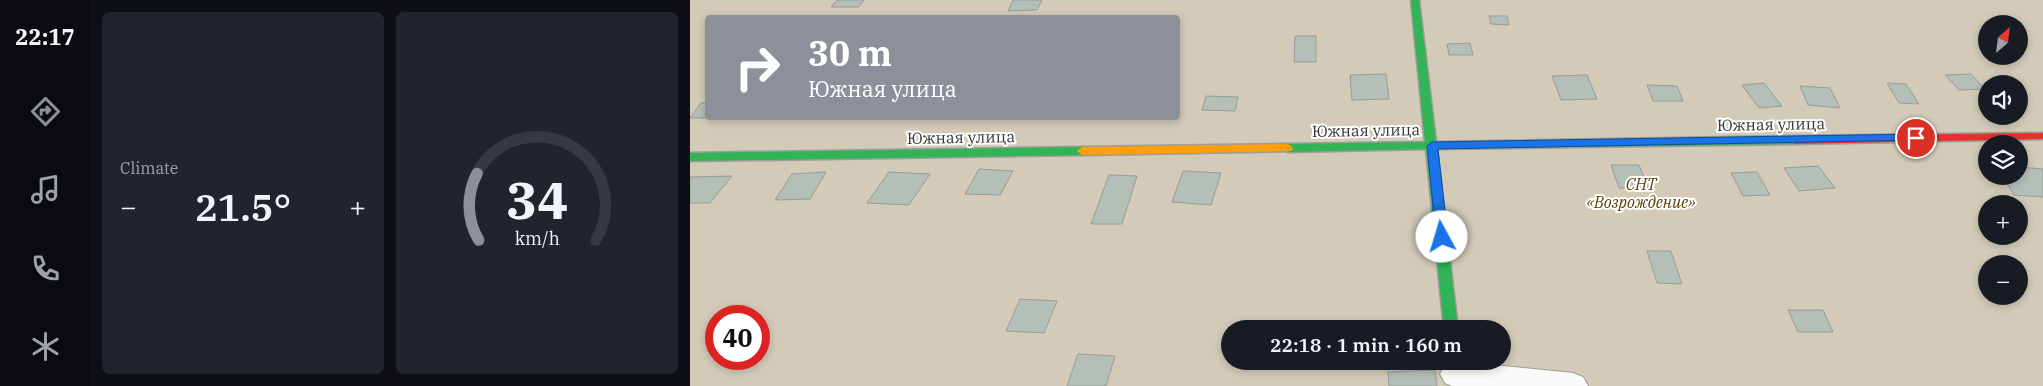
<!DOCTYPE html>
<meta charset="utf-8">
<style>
body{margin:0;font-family:"IBM Plex Serif",serif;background:#20242c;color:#f1f3f6;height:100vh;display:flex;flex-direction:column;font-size:19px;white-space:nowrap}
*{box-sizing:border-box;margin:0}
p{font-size:16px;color:#9ea1a6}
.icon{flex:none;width:28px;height:28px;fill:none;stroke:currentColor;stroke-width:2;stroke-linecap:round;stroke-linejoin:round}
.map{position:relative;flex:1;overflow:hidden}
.drawer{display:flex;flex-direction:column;gap:12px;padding:12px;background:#0d0f14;width:600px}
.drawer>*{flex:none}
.top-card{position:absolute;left:15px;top:15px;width:475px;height:105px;border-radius:5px;box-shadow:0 2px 8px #0003;background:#8c9099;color:#fff;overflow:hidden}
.needle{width:32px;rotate:28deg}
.tools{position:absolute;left:1288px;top:15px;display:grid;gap:10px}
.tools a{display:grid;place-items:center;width:50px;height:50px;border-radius:50%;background:#171b24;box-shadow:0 2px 8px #0003;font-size:25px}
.speed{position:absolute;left:15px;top:305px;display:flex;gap:10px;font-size:25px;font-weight:700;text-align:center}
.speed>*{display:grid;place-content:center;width:65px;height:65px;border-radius:50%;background:#171b24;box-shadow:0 2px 8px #0003;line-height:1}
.speed .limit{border:8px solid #d22;background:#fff;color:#111}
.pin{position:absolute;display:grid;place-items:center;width:42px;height:42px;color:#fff;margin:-21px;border:2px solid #fff;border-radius:50%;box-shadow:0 1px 5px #0007}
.me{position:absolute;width:55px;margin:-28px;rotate:354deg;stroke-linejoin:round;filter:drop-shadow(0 0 4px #0008)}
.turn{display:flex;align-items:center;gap:18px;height:105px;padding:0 20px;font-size:22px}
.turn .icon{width:65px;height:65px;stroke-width:2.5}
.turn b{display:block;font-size:35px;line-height:42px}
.big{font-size:38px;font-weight:600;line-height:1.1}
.drawer .widget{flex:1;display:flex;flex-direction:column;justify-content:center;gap:8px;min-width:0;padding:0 18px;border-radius:8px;background:#20242c}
.drawer .dial{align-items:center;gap:0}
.dial svg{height:130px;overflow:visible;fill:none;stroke:#363941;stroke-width:7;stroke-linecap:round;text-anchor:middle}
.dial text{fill:#f1f3f6;stroke:none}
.heat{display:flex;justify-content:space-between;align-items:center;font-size:28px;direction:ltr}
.drawer .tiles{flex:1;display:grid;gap:12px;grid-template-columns:repeat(2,1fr)}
.trip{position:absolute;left:531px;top:320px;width:290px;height:50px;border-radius:25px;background:#171b24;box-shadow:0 2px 8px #0003;font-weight:600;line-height:50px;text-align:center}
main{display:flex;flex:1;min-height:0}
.tabs{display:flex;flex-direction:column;width:90px;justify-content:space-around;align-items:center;background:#090b0e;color:#9ea1a6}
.tabs .icon{width:35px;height:35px}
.tabs .active{color:#8c9099}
.tabs b{font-size:22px;color:#f1f3f6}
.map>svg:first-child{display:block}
.green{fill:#d3cab8;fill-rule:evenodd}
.building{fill:#b4bfb7;stroke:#999c98}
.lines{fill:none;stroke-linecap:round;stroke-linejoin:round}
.street-casing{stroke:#9b9d99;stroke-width:2}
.fast-casing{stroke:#9b9d99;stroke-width:3}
.slow-casing{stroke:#9b9d99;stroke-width:3}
.jam-casing{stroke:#9b9d99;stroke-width:3}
.street{fill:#fafaf9;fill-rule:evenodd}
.fast{fill:#30b455;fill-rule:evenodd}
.slow{fill:#ff9f0a;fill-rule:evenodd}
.jam{fill:#e5322d;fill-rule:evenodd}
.route{fill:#1a73e8;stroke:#114b97}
.labels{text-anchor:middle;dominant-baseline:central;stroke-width:4;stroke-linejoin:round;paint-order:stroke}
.street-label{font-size:16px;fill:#353833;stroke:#fff}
.park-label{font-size:16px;font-style:italic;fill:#5c4006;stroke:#fff}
</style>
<main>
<nav class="tabs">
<b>22:17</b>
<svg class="icon active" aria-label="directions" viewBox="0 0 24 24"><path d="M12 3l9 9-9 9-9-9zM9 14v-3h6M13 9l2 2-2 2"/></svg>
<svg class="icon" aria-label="music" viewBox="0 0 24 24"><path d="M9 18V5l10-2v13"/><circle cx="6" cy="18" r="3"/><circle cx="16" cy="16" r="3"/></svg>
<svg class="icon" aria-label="phone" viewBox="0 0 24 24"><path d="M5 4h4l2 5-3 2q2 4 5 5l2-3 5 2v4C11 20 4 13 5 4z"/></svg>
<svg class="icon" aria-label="climate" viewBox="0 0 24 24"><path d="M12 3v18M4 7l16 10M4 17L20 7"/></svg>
</nav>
<section class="drawer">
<div class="tiles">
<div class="widget"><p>Climate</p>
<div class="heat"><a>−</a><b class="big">21.5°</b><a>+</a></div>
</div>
<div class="widget dial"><svg viewBox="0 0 100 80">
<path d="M14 69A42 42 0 1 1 86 69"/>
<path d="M14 69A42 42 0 0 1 13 28" stroke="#8c9099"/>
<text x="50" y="56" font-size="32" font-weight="700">34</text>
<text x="50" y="72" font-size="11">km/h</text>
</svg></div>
</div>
</section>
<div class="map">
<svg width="1353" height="386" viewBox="0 0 1353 386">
<rect width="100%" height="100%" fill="#dde0da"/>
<!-- green -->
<path class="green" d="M0 0H1353V386H0ZM18 18H488V118H18ZM1296 24H1329V56H1296ZM1296 84H1329V116H1296ZM1296 144H1329V176H1296ZM1296 204H1329V236H1296ZM1296 264H1329V296H1296ZM26 316H69V359H26ZM540 329H812V361H540Z"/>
<!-- building -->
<path class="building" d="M147 0H174L169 7H141Z
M323 0H352L347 10 318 11Z
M799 16H817L819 25 801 24Z
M605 36H626V62H604Z
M780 43 783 55H759L757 44Z
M696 74 699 99 662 100 660 75Z
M1281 74 1295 89 1269 90 1255 75Z
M897 75 907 99 871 100 862 76Z
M1074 83 1092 106 1069 108 1052 85Z
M1197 83 1216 84 1229 104 1209 103Z
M957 85 987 86 993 101H963Z
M1110 86 1140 88 1150 108 1118 105Z
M516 96 548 97 545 111 512 110Z
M11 103H18V118H0Z
M921 165H949L958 187 929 188Z
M1128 166 1145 188 1109 191 1094 168Z
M1329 167 1353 169V197L1324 195 1312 176H1329Z
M289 169 323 171 310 195 275 194Z
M493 171 531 173 521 205 482 202Z
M136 172 120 199 85 200 102 174Z
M199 172 240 174 219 205 177 203Z
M1067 172 1080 195 1053 196 1041 173Z
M419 175 447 176 432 224H401Z
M42 176 20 203H0V177Z
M957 251H981L992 284 967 283Z
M330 299 367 301 354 333 316 331Z
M1098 310H1133L1143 332H1108Z
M388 354 425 356 416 386H377Z
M745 370 747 386H699L698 372Z"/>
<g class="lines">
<!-- street casing -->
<g class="street-casing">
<path id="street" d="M764 361 883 373 893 377 898 386H762L755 383 750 374 755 365Z"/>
</g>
<!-- fast casing -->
<g class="fast-casing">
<path id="fast" d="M721 0H729L746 142 1105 136 1110 140 1105 144 747 149 768 329H754L736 149 598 152 593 148 598 144 735 142Z
M392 147 397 151 392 155 0 161V153Z"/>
</g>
<!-- slow casing -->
<g class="slow-casing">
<path id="slow" d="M598 144 603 148 602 151 392 155 387 151 392 147Z"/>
</g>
<!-- jam casing -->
<g class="jam-casing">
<path id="jam" d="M1353 133V139L1105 144 1100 140 1105 136Z"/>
</g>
<!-- street -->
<use href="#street" class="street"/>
<!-- fast -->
<use href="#fast" class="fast"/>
<!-- slow -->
<use href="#slow" class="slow"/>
<!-- jam -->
<use href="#jam" class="jam"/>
</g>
<!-- route -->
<path class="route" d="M1226 134 1230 135 1231 138 1230 140 748 149 758 237 756 240H747L746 237 737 146 742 142Z"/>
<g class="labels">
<!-- street labels -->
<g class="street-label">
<text transform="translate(1081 124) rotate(-1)">Южная улица</text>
<text transform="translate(676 130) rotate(-1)">Южная улица</text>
<text transform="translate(271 137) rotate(-1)">Южная улица</text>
</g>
<!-- park labels -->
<g class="park-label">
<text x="951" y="184">СНТ<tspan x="951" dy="18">«Возрождение»</tspan></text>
</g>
</g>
</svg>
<div class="tools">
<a><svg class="needle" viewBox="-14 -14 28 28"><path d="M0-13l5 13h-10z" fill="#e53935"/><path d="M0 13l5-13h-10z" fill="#9ea1a6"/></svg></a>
<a><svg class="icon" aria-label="sound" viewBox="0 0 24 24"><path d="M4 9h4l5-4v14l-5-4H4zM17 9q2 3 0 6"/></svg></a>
<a><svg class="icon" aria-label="layers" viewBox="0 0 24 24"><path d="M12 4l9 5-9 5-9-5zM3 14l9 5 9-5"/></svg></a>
<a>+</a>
<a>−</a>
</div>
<div class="speed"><div class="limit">40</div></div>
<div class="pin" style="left:1226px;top:138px;background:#d93025"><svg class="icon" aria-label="arrive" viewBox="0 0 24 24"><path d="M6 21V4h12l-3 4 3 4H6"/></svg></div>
<svg class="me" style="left:752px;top:237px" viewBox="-20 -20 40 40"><circle r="19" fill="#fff"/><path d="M0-13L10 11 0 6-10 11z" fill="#1a73e8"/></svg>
<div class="trip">22:18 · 1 min · 160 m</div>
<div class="top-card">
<div class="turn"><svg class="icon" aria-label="right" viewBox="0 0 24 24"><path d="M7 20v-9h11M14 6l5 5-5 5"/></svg><div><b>30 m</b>Южная улица</div></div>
</div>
</div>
</main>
